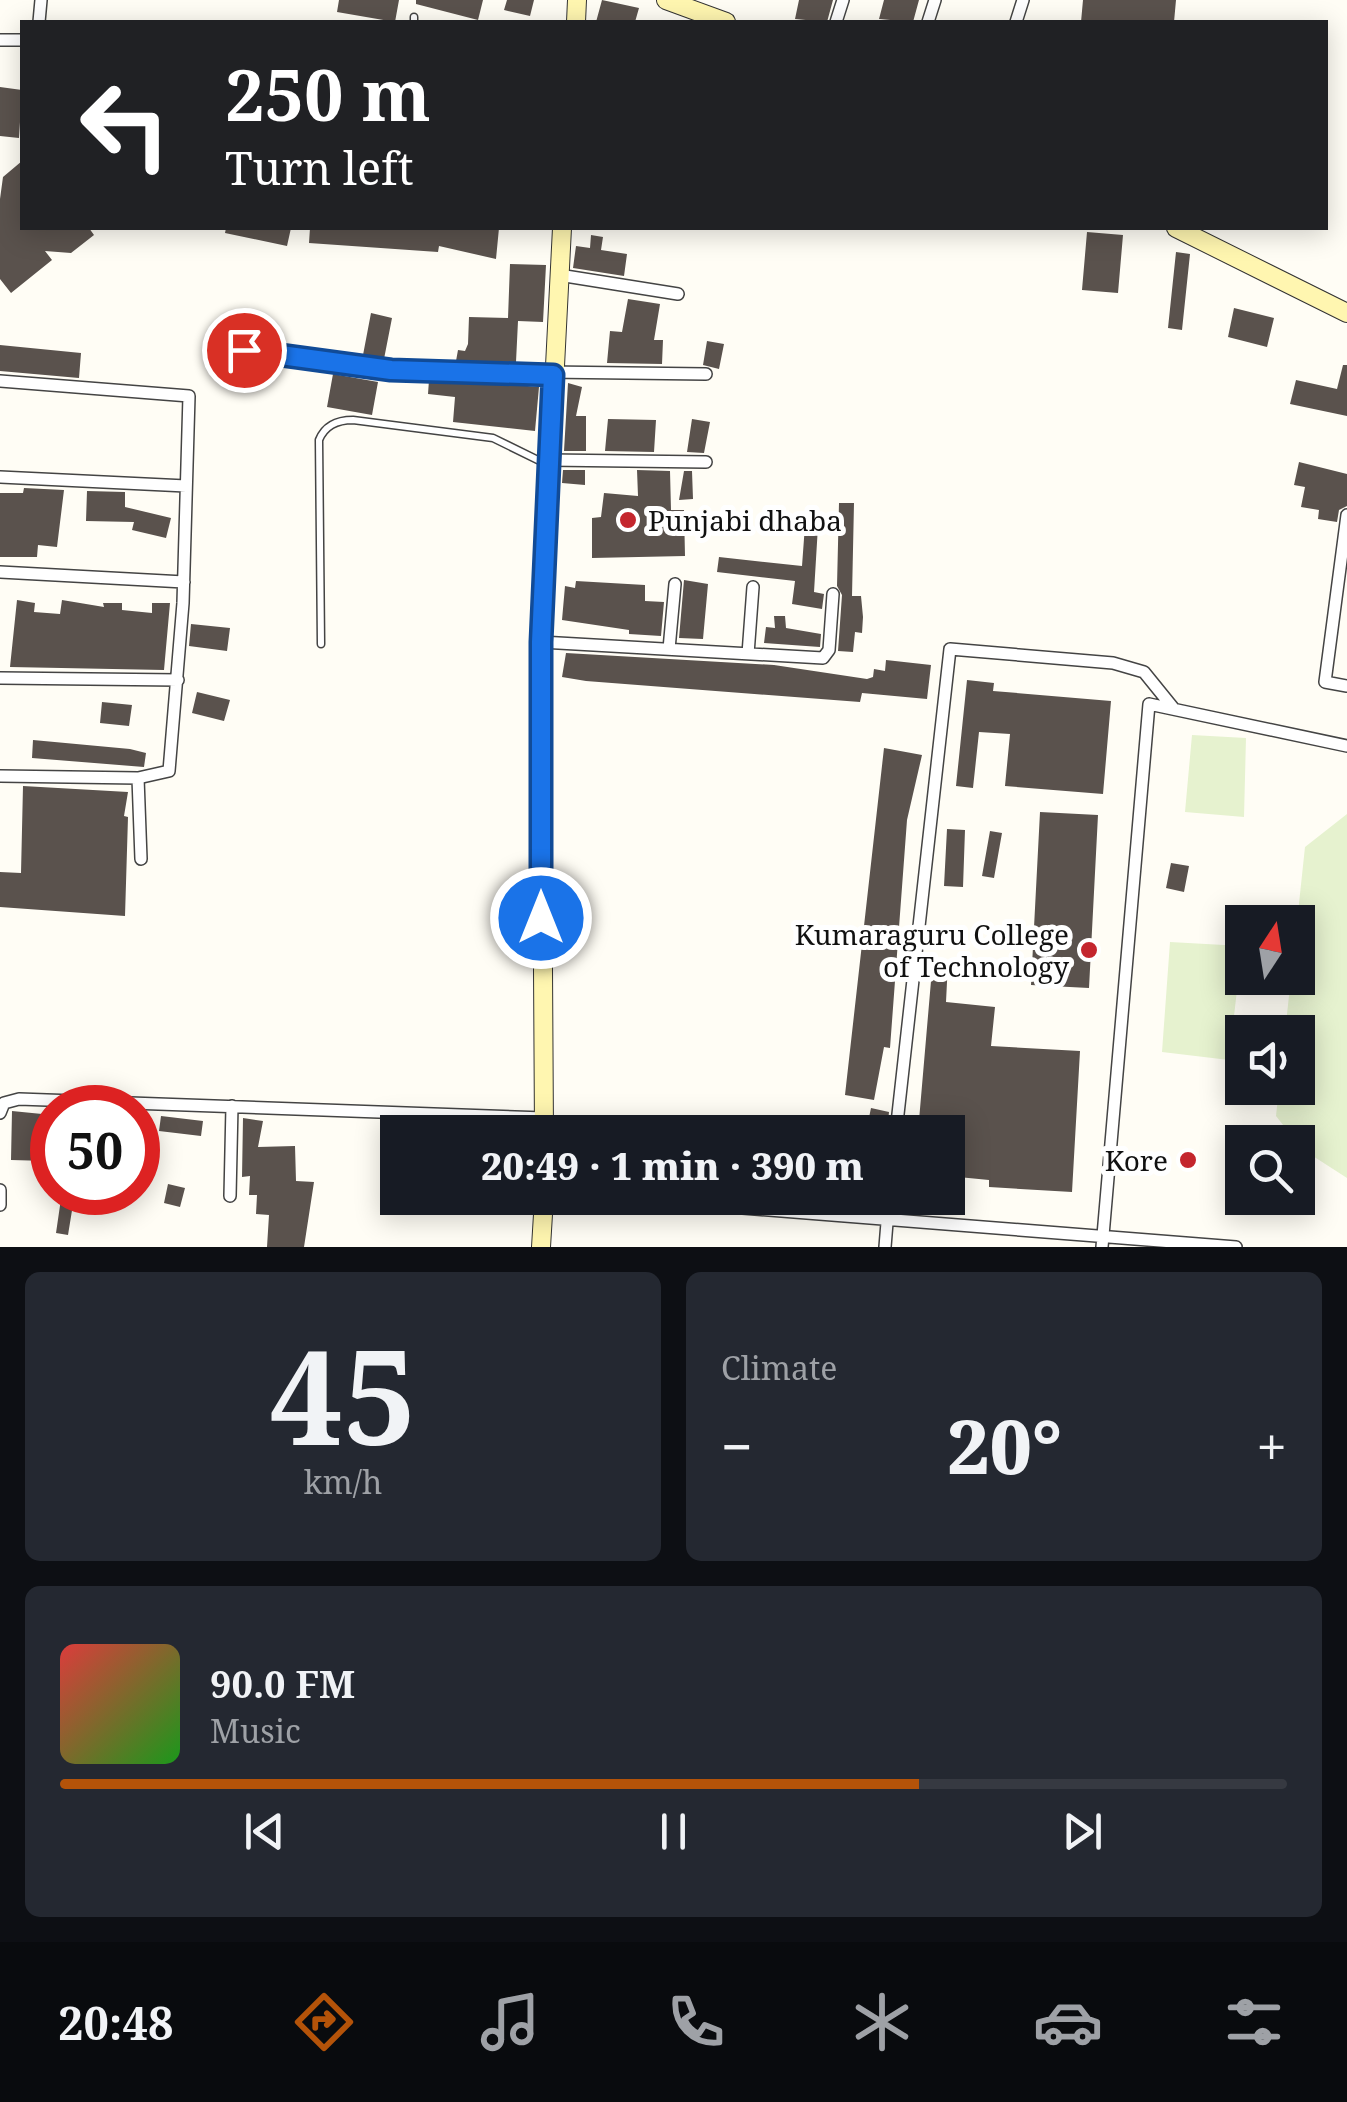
<!DOCTYPE html>
<meta charset="utf-8">
<style>
body{margin:0;font-family:"Noto Serif",serif;background:#242831;color:#f1f3f6;height:100vh;display:flex;flex-direction:column;font-size:38px;white-space:nowrap}
*{box-sizing:border-box;margin:0}
p{font-size:32px;color:#9ea1a6}
.icon{flex:none;width:55px;height:55px;fill:none;stroke:currentColor;stroke-width:2;stroke-linecap:round;stroke-linejoin:round}
.map{position:relative;height:1247px;overflow:hidden}
.drawer{display:flex;flex-direction:column;gap:25px;padding:25px;background:#0d0f14;flex:1}
.drawer>*{flex:none}
.top-card{position:absolute;left:20px;top:20px;width:1308px;height:210px;border-radius:0px;box-shadow:0 5px 25px #0003;background:#202124;color:#fff;overflow:hidden}
.needle{width:65px;rotate:12deg}
.tools{position:absolute;left:1225px;top:905px;display:grid;gap:20px}
.tools a{display:grid;place-items:center;width:90px;height:90px;border-radius:0px;background:#171b24;box-shadow:0 5px 25px #0003;font-size:50px}
.speed{position:absolute;left:30px;top:1085px;display:flex;gap:20px;font-size:50px;font-weight:700;text-align:center}
.speed>*{display:grid;place-content:center;width:130px;height:130px;border-radius:50%;background:#171b24;box-shadow:0 5px 25px #0003;line-height:1}
.speed .limit{border:15px solid #d22;background:#fff;color:#111}
.pin{position:absolute;display:grid;place-items:center;width:85px;height:85px;color:#fff;margin:-42px;border:5px solid #fff;border-radius:50%;box-shadow:0 2px 10px #0007}
.me{position:absolute;width:110px;margin:-55px;rotate:0deg;stroke-linejoin:round;filter:drop-shadow(0 0 8px #0008)}
.turn{display:flex;align-items:center;gap:35px;height:210px;padding:0 40px;font-size:45px}
.turn .icon{width:130px;height:130px;stroke-width:2.5}
.turn b{display:block;font-size:70px;line-height:85px}
.big{font-size:75px;font-weight:800;line-height:1.1}
.drawer .widget{flex:1;display:flex;flex-direction:column;justify-content:center;gap:15px;min-width:0;padding:0 35px;border-radius:15px;background:#242831}
.drawer .dial{align-items:center;gap:0}
.dial b{font-size:130px;line-height:1}
.song{display:flex;align-items:center;gap:30px}
.cover{width:120px;height:120px;border-radius:15px;background:linear-gradient(135deg,hsl(0 70% 55%),hsl(120 70% 35%))}
.played{height:10px;border-radius:5px;background:linear-gradient(90deg,#b45309 70%,#363941 70%)}
.keys{display:flex;justify-content:space-around;direction:ltr}
.heat{display:flex;justify-content:space-between;align-items:center;font-size:55px;direction:ltr}
.drawer .tiles{flex:1;display:grid;gap:25px;grid-template-columns:1fr 1fr}
.widget:last-child{grid-column:span 2}
.trip{position:absolute;left:380px;top:1115px;width:585px;height:100px;border-radius:0px;background:#171b24;box-shadow:0 5px 25px #0003;font-weight:800;line-height:100px;text-align:center}
.tab-bar{display:flex;height:160px;justify-content:space-around;align-items:center;background:#090b0e;color:#9ea1a6}
.tab-bar .icon{width:70px;height:70px}
.tab-bar .on{color:#b45309}
.tab-bar b{font-size:45px;color:#f1f3f6}
.map>svg:first-child{display:block}
.pitch{fill:#e6f2cf}
.building{fill:#5a524d}
.lines{fill:none;stroke-linecap:round;stroke-linejoin:round}
.lane-casing{stroke:#444;stroke-width:9}
.street-casing{stroke:#444;stroke-width:14}
.secondary-casing{stroke:#333;stroke-width:20}
.lane{stroke:#fff;stroke-width:6}
.street{stroke:#fff;stroke-width:11}
.secondary{stroke:#fff6b0;stroke-width:18}
.route-casing{stroke:#114b97;stroke-width:25}
.route{stroke:#1a73e8;stroke-width:18}
.poi-dot{fill:#c4262e;stroke:#fff;stroke-width:4}
.labels{text-anchor:middle;dominant-baseline:central;stroke-width:10;stroke-linejoin:round;paint-order:stroke}
.poi-label{font-size:28px;fill:#111;stroke:#fff;text-anchor:end}
</style>
<div class="map">
<svg width="1347" height="1247" viewBox="0 0 1347 1247">
<rect width="100%" height="100%" fill="#fffdf5"/>
<!-- pitch -->
<path class="pitch" d="M1192 735 1246 738 1244 817 1185 812Z
M1347 814V1178L1302 1149 1276 1116 1279 1088H1298V1032H1285L1291 978H1298L1297 922 1305 847Z
M1170 942 1242 946 1229 1060 1162 1052Z"/>
<!-- building -->
<path class="building" d="M339 0H399L395 22 337 12Z
M416 0H483L478 20 416 4Z
M507 0H534L530 16 504 10Z
M602 0 639 8 635 22H596Z
M799 0H833L827 22 795 19Z
M884 0H919L913 22 879 19Z
M1083 0H1176L1174 22H1081Z
M0 87 22 90 19 138 0 136Z
M22 161V228H89L94 235 71 253 45 251 52 260 11 293 0 279V199L3 177Z
M226 228H291L287 246 225 233Z
M310 228H499L496 259 439 246 438 252 309 243Z
M1087 232 1123 235 1118 293 1082 290Z
M591 235 603 237 601 250 627 254 624 276 573 268 576 246 590 248Z
M1176 252 1190 254 1182 330 1168 328Z
M510 264 546 265 543 322 518 321 516 362 456 361 458 350 465 351 468 344 469 317 508 318Z
M628 299 660 304 654 340H663L662 364 607 363 610 331 622 332Z
M1234 308 1274 318 1267 347 1228 337Z
M371 313 392 318 384 359 363 355Z
M707 341 724 344 719 369 703 365Z
M0 345 81 353 79 378 0 371Z
M1343 365H1347V416L1290 404 1296 380 1337 389Z
M333 374 378 382 372 415 327 407Z
M429 380 516 381V385L539 387 535 431 453 422 455 397 428 394Z
M568 383 582 387 576 416H586V451H564Z
M608 419 656 420 654 452 605 451Z
M692 419 710 422 704 453 687 452Z
M1299 462 1347 474V506L1339 510 1337 522 1318 519 1319 510 1301 507 1305 487 1294 485Z
M563 470H585V485L562 483Z
M637 470 670 471 671 510H684L685 556 592 558V518L601 517 604 493 638 496Z
M684 471H692L693 499 679 500Z
M24 488 64 490 57 547 38 545 37 557H0V493H23Z
M87 491 125 492V507L171 518 166 538 132 530 134 522 86 521Z
M839 503H854L852 596H861L863 617 862 633 855 632 853 652 838 651 842 595 837 586Z
M805 525 818 526 814 592 824 594 822 609 792 604 795 581 717 572 719 557 802 566Z
M684 580 708 584 703 639 679 638Z
M576 581 645 585V601L664 602 661 636 629 634V630L562 620 565 586 575 588Z
M17 600 35 603 34 612 60 614 62 600 104 607 103 603H122V610L152 613V603H170L164 670 10 667Z
M774 616H785L786 628 821 634 820 647 764 643 766 627 775 628Z
M191 624 230 628 227 651 189 646Z
M566 653 774 665 867 679 873 677 874 669 885 671 886 660 931 665 927 699 862 693 860 702 586 681 562 677Z
M967 680 994 683 993 691 1111 701 1103 794 1005 786 1010 734 979 732 973 788 956 786Z
M197 692 230 700 224 721 192 713Z
M102 702 132 705 129 726 100 723Z
M33 740 130 749 146 753 144 767 32 758Z
M884 748 922 755 907 820 890 1048 884 1047 874 1100 845 1095Z
M23 786 128 792 124 816 128 817 125 916 0 907V872L21 873Z
M1040 812 1098 815 1089 988 1031 985Z
M947 829 965 830 963 887 944 886Z
M990 831 1002 833 994 878 982 876Z
M1171 863 1189 866 1184 892 1166 888Z
M927 961 948 962 946 1002 995 1007 991 1046 1080 1051 1072 1192 989 1187V1180L948 1176V1132H918L931 981H926Z
M871 1108 889 1112 887 1132H866Z
M12 1111 52 1115 48 1161 11 1160Z
M161 1116 203 1121 201 1136 159 1131Z
M243 1118 263 1121 258 1147 295 1146 296 1181 314 1182 304 1247H267L269 1215 256 1214 257 1195H249L250 1176 242 1177Z
M168 1184 185 1188 180 1207 164 1203Z
M62 1192H75L68 1235 56 1233Z"/>
<g class="lines">
<!-- lane casing -->
<g class="lane-casing">
<path id="lane" d="M414 17V22
M321 644 319 440C325 425 337 420 353 420L493 438 548 465"/>
</g>
<!-- street casing -->
<g class="street-casing">
<path id="street" d="M39 22 41 0
M836 22 843 0
M928 22 935 0
M1016 22 1023 0
M0 40H22
M559 275 678 294
M244 351 391 370 706 374
M0 381 189 396 183 603 169 771 138 778 0 776
M549 460 706 462
M0 477 186 486
M1347 515 1325 682 1347 686
M0 572 184 582
M541 642 823 658 829 650 833 594
M669 649 675 584
M748 654 753 587
M0 678 178 680
M138 778 141 859
M0 1113 4 1103 19 1099 544 1118
M896 1132 950 649 1113 663 1144 672 1174 709
M0 1190V1205
M230 1196 232 1106
M616 1198 1236 1247
M885 1247 889 1198
M1102 1247 1149 704 1347 746"/>
</g>
<!-- secondary casing -->
<g class="secondary-casing">
<path id="secondary" d="M666 0 726 22
M576 22 577 0
M1176 228 1347 313
M544 1132 541 642 562 228
M541 1247 544 1198"/>
</g>
<!-- lane -->
<use href="#lane" class="lane"/>
<!-- street -->
<use href="#street" class="street"/>
<!-- secondary -->
<use href="#secondary" class="secondary"/>
</g>
<g class="lines">
<!-- route casing -->
<g class="route-casing">
<path id="route" d="M244 350 391 370 553 375 541 642V918"/>
</g>
<!-- route -->
<use href="#route" class="route"/>
</g>
<!-- markers -->
<g class="poi-dot">
<circle cx="628" cy="520" r="10"/>
<circle cx="1089" cy="950" r="10"/>
<circle cx="1188" cy="1160" r="10"/>
</g>
<g class="labels">
<!-- poi labels -->
<g class="poi-label">
<text x="648" y="520" text-anchor="start">Punjabi dhaba</text>
<text x="1069" y="934">Kumaraguru College<tspan x="1069" dy="32">of Technology</tspan></text>
<text x="1168" y="1160">Kore</text>
</g>
</g>
</svg>
<div class="tools">
<a><svg class="needle" viewBox="-14 -14 28 28"><path d="M0-13l5 13h-10z" fill="#e53935"/><path d="M0 13l5-13h-10z" fill="#9ea1a6"/></svg></a>
<a><svg class="icon" aria-label="sound" viewBox="0 0 24 24"><path d="M4 9h4l5-4v14l-5-4H4zM17 9q2 3 0 6"/></svg></a>
<a><svg class="icon" aria-label="search" viewBox="0 0 24 24"><circle cx="10" cy="10" r="6"/><path d="M15 15l6 6"/></svg></a>
</div>
<div class="speed"><div class="limit">50</div></div>
<div class="pin" style="left:244px;top:350px;background:#d93025"><svg class="icon" aria-label="arrive" viewBox="0 0 24 24"><path d="M6 21V4h12l-3 4 3 4H6"/></svg></div>
<svg class="me" style="left:541px;top:918px" viewBox="-20 -20 40 40"><circle r="17" fill="#1a73e8" stroke="#fff" stroke-width="3"/><path d="M0-11L8 9 0 5-8 9z" fill="#fff"/></svg>
<div class="trip">20:49 · 1 min · 390 m</div>
<div class="top-card">
<div class="turn"><svg class="icon" aria-label="left" viewBox="0 0 24 24"><path d="M17 20v-9H6M10 6l-5 5 5 5"/></svg><div><b>250 m</b>Turn left</div></div>
</div>
</div>
<section class="drawer">
<div class="tiles">
<div class="widget dial"><b>45</b><p>km/h</p></div>
<div class="widget"><p>Climate</p>
<div class="heat"><a>−</a><b class="big">20°</b><a>+</a></div>
</div>
<div class="widget">
<div class="song"><i class="cover"></i><div><b>90.0 FM</b><p>Music</p></div></div>
<div class="played"></div>
<div class="keys"><svg class="icon" aria-label="previous" viewBox="0 0 24 24"><path d="M18 5L8 12l10 7zM5 5v14"/></svg><svg class="icon" aria-label="pause" viewBox="0 0 24 24"><path d="M8 5v14M16 5v14"/></svg><svg class="icon" aria-label="next" viewBox="0 0 24 24"><path d="M6 5l10 7-10 7zM19 5v14"/></svg></div>
</div>
</div>
</section>
<nav class="tab-bar">
<b>20:48</b>
<svg class="icon on" aria-label="directions" viewBox="0 0 24 24"><path d="M12 3l9 9-9 9-9-9zM9 14v-3h6M13 9l2 2-2 2"/></svg>
<svg class="icon" aria-label="music" viewBox="0 0 24 24"><path d="M9 18V5l10-2v13"/><circle cx="6" cy="18" r="3"/><circle cx="16" cy="16" r="3"/></svg>
<svg class="icon" aria-label="phone" viewBox="0 0 24 24"><path d="M5 4h4l2 5-3 2q2 4 5 5l2-3 5 2v4C11 20 4 13 5 4z"/></svg>
<svg class="icon" aria-label="climate" viewBox="0 0 24 24"><path d="M12 3v18M4 7l16 10M4 17L20 7"/></svg>
<svg class="icon" aria-label="car" viewBox="0 0 24 24"><path d="M5 17H2v-5l4-1 3-4h7l3 4 3 1v5h-3M9 17h6M6 11h13"/><circle cx="7" cy="17" r="2"/><circle cx="17" cy="17" r="2"/></svg>
<svg class="icon" aria-label="filters" viewBox="0 0 24 24"><path d="M4 7h16M4 17h16"/><circle cx="9" cy="7" r="2"/><circle cx="15" cy="17" r="2"/></svg>
</nav>
